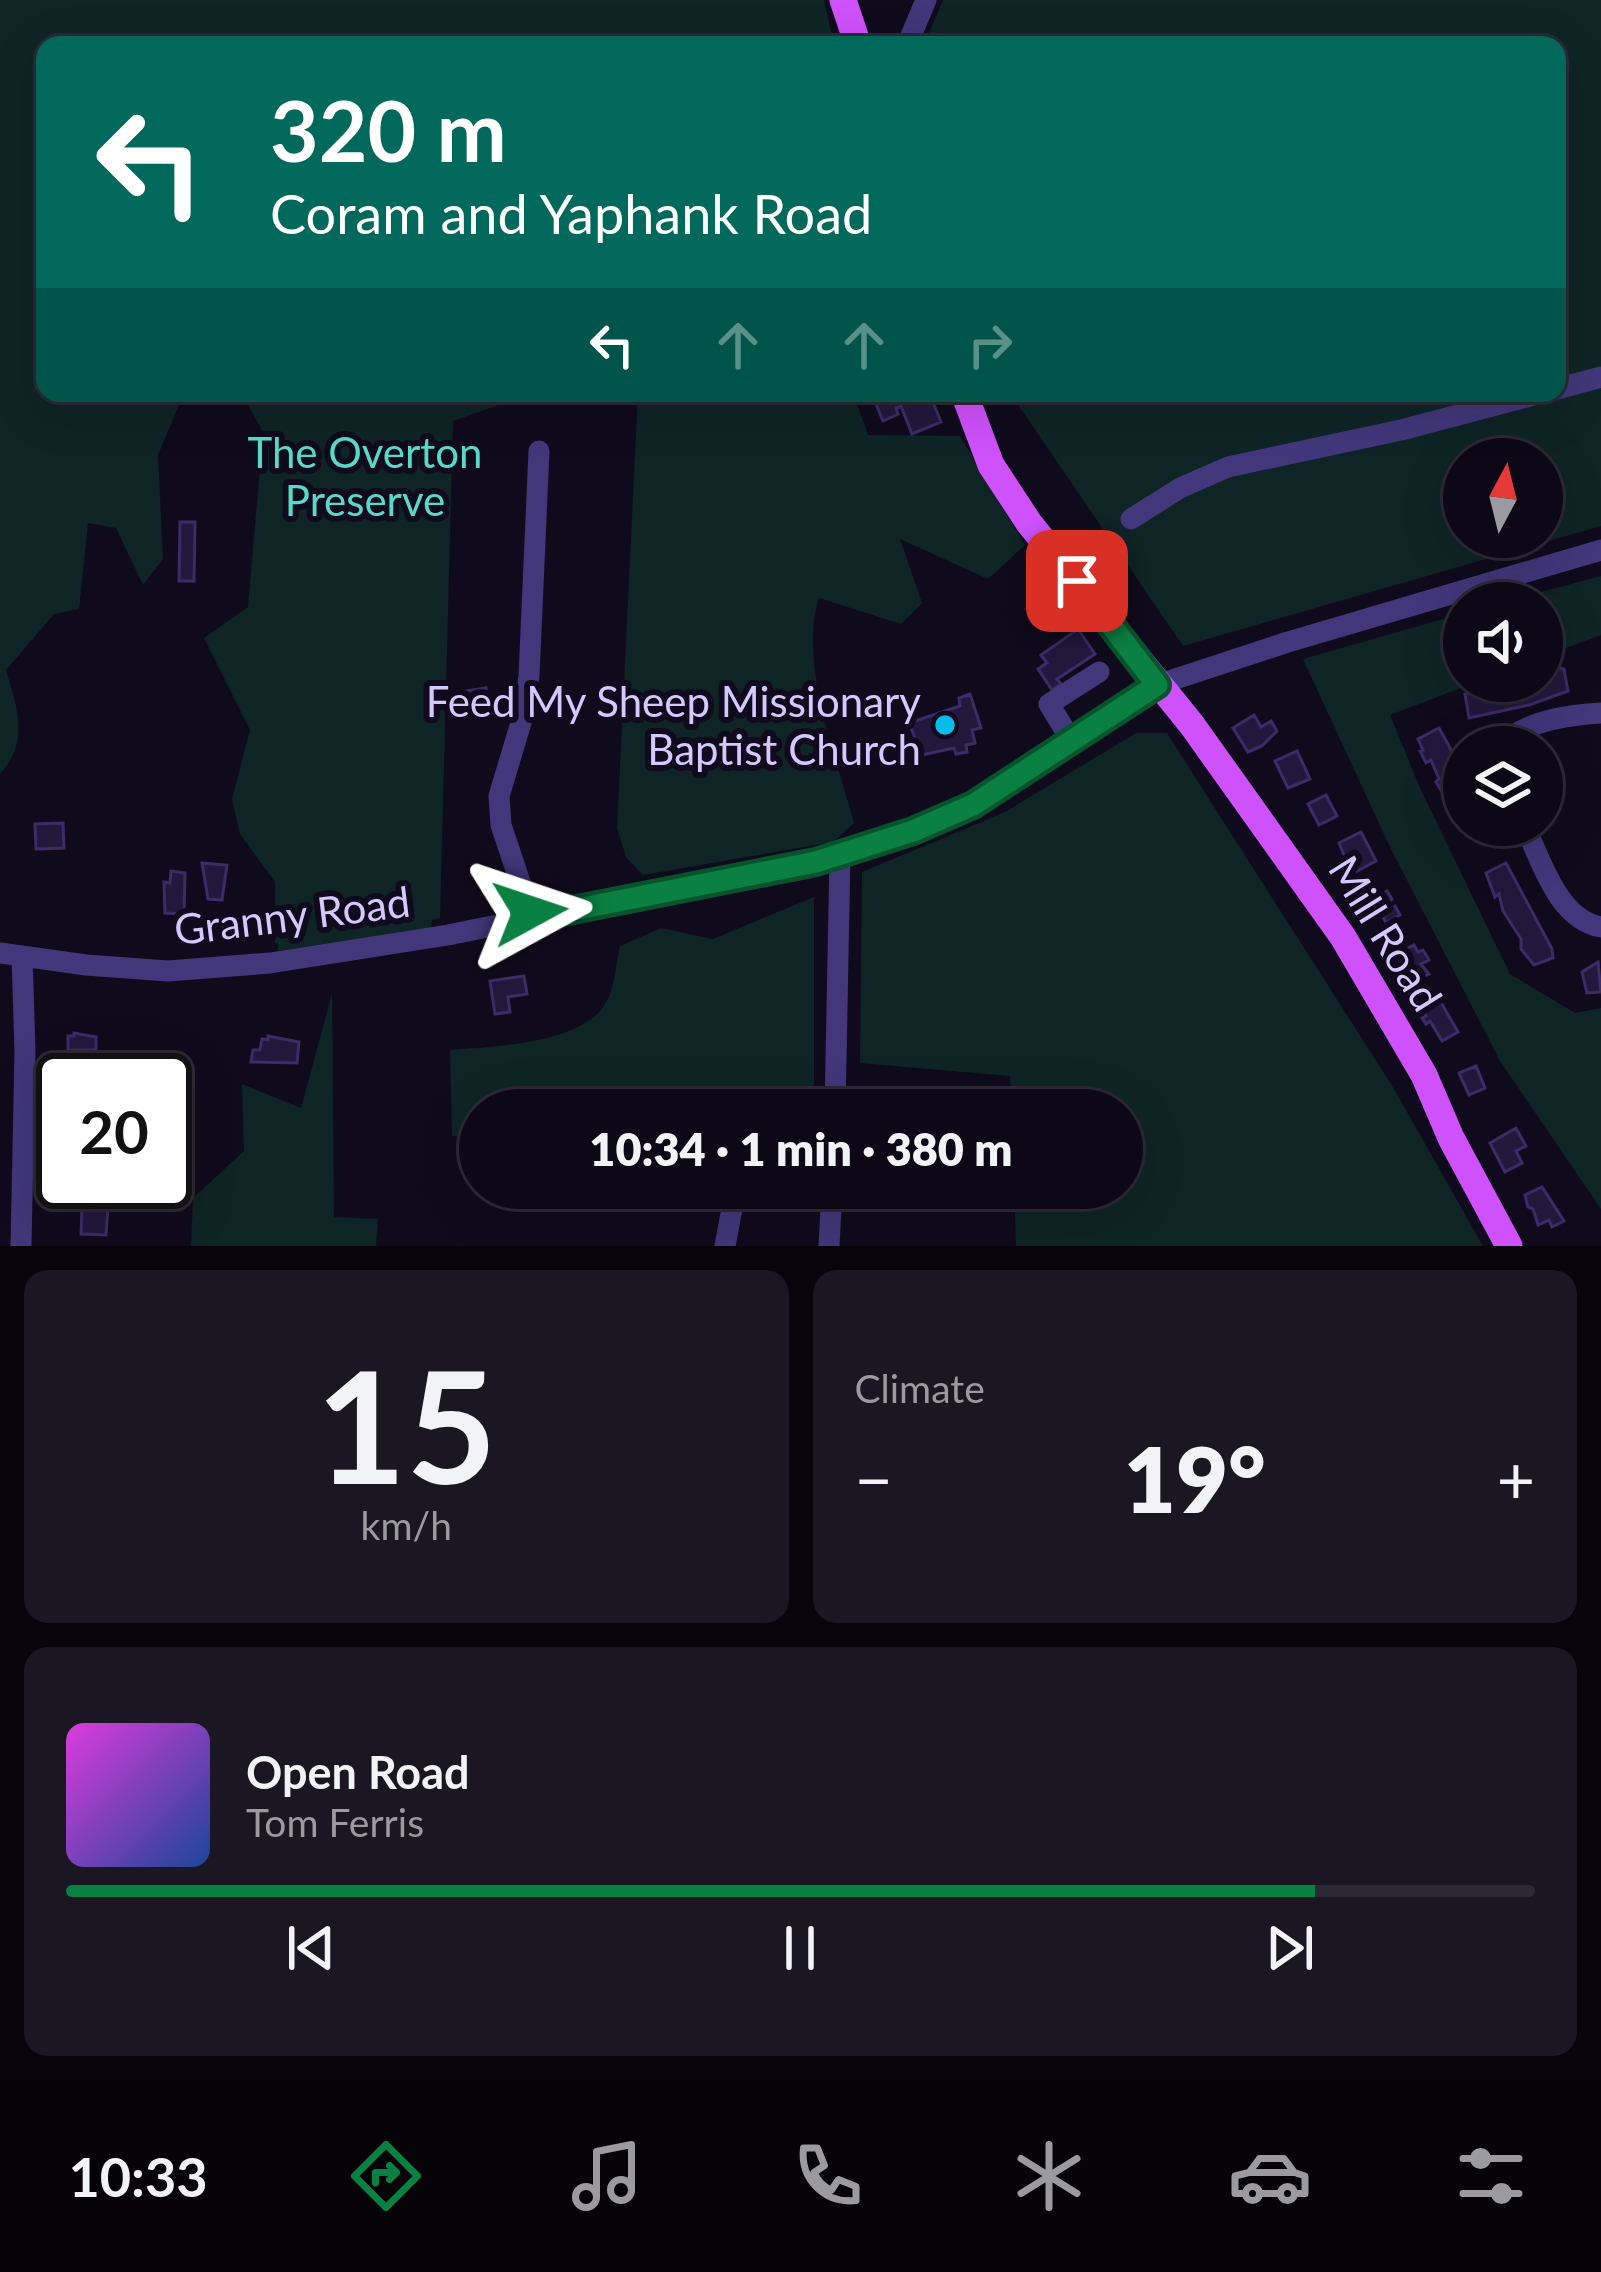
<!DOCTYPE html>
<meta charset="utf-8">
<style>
body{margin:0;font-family:Lato,sans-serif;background:#1a1622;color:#f1f3f6;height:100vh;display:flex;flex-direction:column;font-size:45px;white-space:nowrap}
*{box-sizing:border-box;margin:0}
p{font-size:39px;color:#9a9aa0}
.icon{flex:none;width:66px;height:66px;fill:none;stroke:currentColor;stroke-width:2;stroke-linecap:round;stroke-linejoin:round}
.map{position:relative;height:1246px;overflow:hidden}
.panel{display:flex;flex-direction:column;gap:24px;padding:24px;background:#07040c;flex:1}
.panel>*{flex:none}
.banner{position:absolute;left:36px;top:36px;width:1530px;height:366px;border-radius:24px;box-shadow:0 12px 48px #0002,0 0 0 3px #2c2934;background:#00695c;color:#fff;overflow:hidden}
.needle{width:78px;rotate:7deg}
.fabs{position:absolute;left:1443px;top:438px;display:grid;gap:24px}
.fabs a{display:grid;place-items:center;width:120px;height:120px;border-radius:50%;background:#0c0815;box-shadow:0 12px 48px #0002,0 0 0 3px #2c2934;font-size:60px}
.speed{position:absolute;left:36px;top:1053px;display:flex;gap:24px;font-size:60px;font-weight:700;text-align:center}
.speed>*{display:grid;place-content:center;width:156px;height:156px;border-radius:50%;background:#0c0815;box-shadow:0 12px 48px #0002,0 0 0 3px #2c2934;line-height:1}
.speed .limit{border:6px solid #111;border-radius:18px;background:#fff;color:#111}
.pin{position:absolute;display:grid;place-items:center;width:102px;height:102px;color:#fff;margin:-51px;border-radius:24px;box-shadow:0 6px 18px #0006}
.me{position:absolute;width:132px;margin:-66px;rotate:85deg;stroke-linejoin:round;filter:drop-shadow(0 0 9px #0008)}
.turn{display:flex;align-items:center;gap:42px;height:252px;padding:0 36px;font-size:54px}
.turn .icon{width:156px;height:156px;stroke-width:2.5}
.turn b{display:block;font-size:84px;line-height:102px}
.lanes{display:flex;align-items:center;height:114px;padding:0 36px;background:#0003;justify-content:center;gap:60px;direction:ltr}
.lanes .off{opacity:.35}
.big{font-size:90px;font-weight:800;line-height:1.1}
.panel .card{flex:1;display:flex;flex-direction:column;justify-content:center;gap:18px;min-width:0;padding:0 42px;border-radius:24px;background:#1a1622}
.panel .dial{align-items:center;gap:0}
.dial b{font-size:156px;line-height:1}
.song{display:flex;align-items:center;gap:36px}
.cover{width:144px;height:144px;border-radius:18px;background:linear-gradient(135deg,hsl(300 70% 55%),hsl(220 70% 35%))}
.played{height:12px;border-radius:6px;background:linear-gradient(90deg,#0b8043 85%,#2c2934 85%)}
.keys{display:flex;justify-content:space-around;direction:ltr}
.heat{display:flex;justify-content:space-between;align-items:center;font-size:66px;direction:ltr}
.panel .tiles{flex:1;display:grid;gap:24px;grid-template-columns:1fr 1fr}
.card:last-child{grid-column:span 2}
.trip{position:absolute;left:459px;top:1089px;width:684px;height:120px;border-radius:60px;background:#0c0815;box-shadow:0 12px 48px #0002,0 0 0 3px #2c2934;font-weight:800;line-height:120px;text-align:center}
.tab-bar{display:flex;height:192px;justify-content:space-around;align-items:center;background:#050308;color:#9a9aa0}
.tab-bar .icon{width:84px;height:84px}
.tab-bar .current{color:#0b8043}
.tab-bar b{font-size:54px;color:#f1f3f6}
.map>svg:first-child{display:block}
.green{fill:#0f2425;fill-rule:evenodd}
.building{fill:#23183c;stroke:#3d2b68;stroke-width:3}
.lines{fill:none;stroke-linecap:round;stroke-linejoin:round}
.minor{stroke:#41377a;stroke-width:21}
.major{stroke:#ce51fb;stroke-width:27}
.route-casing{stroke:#07532c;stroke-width:30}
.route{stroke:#0b8043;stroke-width:21}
.poi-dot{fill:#05bbec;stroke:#100b1c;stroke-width:4.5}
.labels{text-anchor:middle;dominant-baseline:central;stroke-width:12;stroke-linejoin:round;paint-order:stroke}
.park-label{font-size:42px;fill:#57dbc8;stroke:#100b1c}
.poi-label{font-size:42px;fill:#d4c8fe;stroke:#100b1c;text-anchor:end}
.street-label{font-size:42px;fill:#d4c8fe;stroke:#100b1c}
</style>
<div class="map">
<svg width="1601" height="1246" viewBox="0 0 1601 1246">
<rect width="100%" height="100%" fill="#100b1c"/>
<!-- green -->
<path class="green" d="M0 0H824L834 45H45V393H184L158 455 163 559 143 585 116 528 88 523 79 609 54 614 6 670C17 707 30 742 0 774Z
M943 0H1601V526L1183 646 1010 393H1557V45H924ZM1464 459H1542V537H1464Z
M241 393H533L453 421 440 918 432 920 431 928 278 951V943H275V882L240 834 232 799 250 730 204 638 248 607 263 432Z
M638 393H853L868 435 960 436 1025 545 988 579 900 539 922 603 901 624 819 598C798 662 837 759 854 823L833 842 643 875 626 857 617 828Z
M1601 576V635L1542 657V603H1500Z
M1464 613V681H1479L1390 715 1420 788 1510 974 1575 1013 1601 1008V1209L1500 1061 1389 845 1303 659Z
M1136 733H1167L1394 1089 1483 1246H1016L1014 1188H1122V1110H1012L1010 1076 860 1063 862 872 1005 812Z
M814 897V1110H480V1136H452L450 1050C493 1046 584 1045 607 1001 615 985 616 963 620 946L661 928 713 939Z
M332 994 334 1217 378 1219 376 1246H191L193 1198 244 1151 242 1084 301 1108Z"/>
<!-- building -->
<path class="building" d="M922 393H929L941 422 912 434 901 406 896 408 898 414 883 421 876 404 900 393Z
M180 522H195L194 581H179Z
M1078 629 1095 654 1057 679 1061 684 1052 690 1038 669 1047 663 1041 655Z
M1559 668 1564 669 1568 691 1529 705 1469 718 1465 694 1489 687 1491 691 1515 681H1542V672Z
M486 688 488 703 479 704 481 713 452 717 448 694Z
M970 694 981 728 972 730 975 743 966 745 967 752 956 754 954 748 922 755 909 723 960 706 959 698Z
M1254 715 1261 727 1271 721 1277 731 1262 746 1248 752 1233 728Z
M1439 728 1464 773V825H1482L1466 832 1458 824 1447 791 1442 792 1436 782 1439 779 1431 760 1426 763 1420 751 1423 750 1418 739Z
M1297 751 1310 779 1288 788 1275 761Z
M1326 795 1337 816 1319 825 1308 804Z
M63 823 64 848 36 849 35 824Z
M1361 832 1376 861 1352 874 1339 843Z
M202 863 227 865 222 900 208 899Z
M1506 863 1552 949 1553 958 1534 965 1521 949V939L1503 911 1499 894 1495 897 1486 873Z
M171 871 185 873 184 914 165 913 164 882 170 883Z
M1376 886 1380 895 1387 891 1392 899 1387 905 1389 909 1395 906 1400 915 1386 923 1379 909 1370 914 1366 906 1363 908 1359 895Z
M1414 945 1418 952 1423 950 1429 960 1421 964 1429 974 1411 981 1396 954Z
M1598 962 1601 992 1587 993 1582 972Z
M524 976 527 994 508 997 510 1012 495 1014 490 981Z
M1439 999 1458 1032 1442 1041 1430 1021 1426 1024 1422 1018 1426 1016 1422 1009Z
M74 1033 96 1037V1050H68V1036H74Z
M268 1036 299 1042 297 1063 251 1062 253 1050H260L262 1039 268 1040Z
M1476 1066 1485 1088 1469 1095 1459 1073Z
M1516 1128 1526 1146 1516 1151 1522 1163 1505 1172 1490 1143Z
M1542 1187 1564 1221 1552 1227 1549 1220 1538 1225 1533 1209 1528 1207 1525 1195Z
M82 1205 108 1206 106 1235 81 1234Z"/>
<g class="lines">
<!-- minor -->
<path class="minor" d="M907 45 926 0
M1557 389 1601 377
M1131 519 1180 488 1228 467 1401 430 1542 393
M1071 740 1049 704 1099 672
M1503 747C1521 720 1571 715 1601 713
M1524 825C1542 861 1557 919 1601 927
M532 918 501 825 499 796 523 716 529 676 539 451
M0 953 86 965 168 971 270 963 448 935 840 856 973 805 1157 685 1288 642 1601 550
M24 1099 63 1107
M835 1110 840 856
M21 1246 25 1051 22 956
M725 1246 733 1203 739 1199 831 1201
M829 1246 832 1189"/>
<!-- major -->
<path class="major" d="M843 0 858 45
M964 393 991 465 1029 523 1192 725 1343 937 1424 1075 1451 1138 1509 1246"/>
</g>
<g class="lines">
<!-- route casing -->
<g class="route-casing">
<path id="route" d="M530 912 532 918 816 862 913 831 973 805 1157 685 1077 581"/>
</g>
<!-- route -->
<use href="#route" class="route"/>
</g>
<!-- markers -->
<circle class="poi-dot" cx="945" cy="725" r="12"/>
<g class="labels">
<!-- park labels -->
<g class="park-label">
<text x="365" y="452">The Overton<tspan x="365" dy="48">Preserve</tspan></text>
</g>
<!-- poi labels -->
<g class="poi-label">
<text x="921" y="701">Feed My Sheep Missionary<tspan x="921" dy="48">Baptist Church</tspan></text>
</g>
<!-- street labels -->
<g class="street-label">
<text transform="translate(292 915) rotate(-7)">Granny Road</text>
<text transform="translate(1386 933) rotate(58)">Mill Road</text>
</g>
</g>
</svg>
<div class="fabs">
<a><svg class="needle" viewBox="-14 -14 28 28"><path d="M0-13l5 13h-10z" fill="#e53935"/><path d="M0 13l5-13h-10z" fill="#9a9aa0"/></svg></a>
<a><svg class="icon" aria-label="sound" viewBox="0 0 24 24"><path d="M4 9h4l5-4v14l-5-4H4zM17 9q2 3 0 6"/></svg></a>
<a><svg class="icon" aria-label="layers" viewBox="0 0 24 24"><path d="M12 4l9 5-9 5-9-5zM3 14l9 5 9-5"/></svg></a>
</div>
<div class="speed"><div class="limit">20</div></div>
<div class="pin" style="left:1077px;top:581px;background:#d93025"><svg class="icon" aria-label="arrive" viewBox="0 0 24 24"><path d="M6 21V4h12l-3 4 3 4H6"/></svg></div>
<svg class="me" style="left:530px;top:912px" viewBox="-20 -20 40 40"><path d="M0-17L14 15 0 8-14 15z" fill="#0b8043" stroke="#fff" stroke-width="4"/></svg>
<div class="trip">10:34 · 1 min · 380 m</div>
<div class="banner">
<div class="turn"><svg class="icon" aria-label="left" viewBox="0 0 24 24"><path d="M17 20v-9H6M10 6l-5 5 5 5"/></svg><div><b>320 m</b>Coram and Yaphank Road</div></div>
<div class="lanes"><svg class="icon" aria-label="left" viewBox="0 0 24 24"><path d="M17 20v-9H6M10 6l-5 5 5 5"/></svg><svg class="icon off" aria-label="ahead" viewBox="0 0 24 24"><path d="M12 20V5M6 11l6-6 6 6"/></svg><svg class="icon off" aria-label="ahead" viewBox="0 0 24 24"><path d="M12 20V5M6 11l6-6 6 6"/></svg><svg class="icon off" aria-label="right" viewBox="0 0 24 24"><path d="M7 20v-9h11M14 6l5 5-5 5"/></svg></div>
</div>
</div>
<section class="panel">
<div class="tiles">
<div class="card dial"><b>15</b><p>km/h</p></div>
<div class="card"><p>Climate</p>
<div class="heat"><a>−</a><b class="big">19°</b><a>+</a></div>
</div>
<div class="card">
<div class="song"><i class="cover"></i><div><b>Open Road</b><p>Tom Ferris</p></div></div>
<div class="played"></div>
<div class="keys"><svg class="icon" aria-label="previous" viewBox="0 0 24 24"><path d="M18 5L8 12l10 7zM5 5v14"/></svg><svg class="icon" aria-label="pause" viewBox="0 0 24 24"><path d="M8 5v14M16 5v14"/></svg><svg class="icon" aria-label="next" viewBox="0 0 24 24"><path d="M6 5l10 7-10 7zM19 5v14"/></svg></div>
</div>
</div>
</section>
<nav class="tab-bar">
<b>10:33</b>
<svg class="icon current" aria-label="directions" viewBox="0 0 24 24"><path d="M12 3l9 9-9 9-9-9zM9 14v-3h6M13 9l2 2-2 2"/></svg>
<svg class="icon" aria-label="music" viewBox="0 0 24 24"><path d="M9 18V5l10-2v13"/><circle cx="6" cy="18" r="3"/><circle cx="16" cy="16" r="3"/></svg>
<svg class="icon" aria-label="phone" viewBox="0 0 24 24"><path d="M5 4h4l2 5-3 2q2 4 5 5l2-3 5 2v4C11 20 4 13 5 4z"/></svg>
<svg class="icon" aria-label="climate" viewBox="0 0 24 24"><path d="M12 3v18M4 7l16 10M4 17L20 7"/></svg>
<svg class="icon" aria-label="car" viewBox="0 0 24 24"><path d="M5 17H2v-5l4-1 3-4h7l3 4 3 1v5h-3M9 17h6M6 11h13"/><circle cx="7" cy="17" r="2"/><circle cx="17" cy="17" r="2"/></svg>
<svg class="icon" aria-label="filters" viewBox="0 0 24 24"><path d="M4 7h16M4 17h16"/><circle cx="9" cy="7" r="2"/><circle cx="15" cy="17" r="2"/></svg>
</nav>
